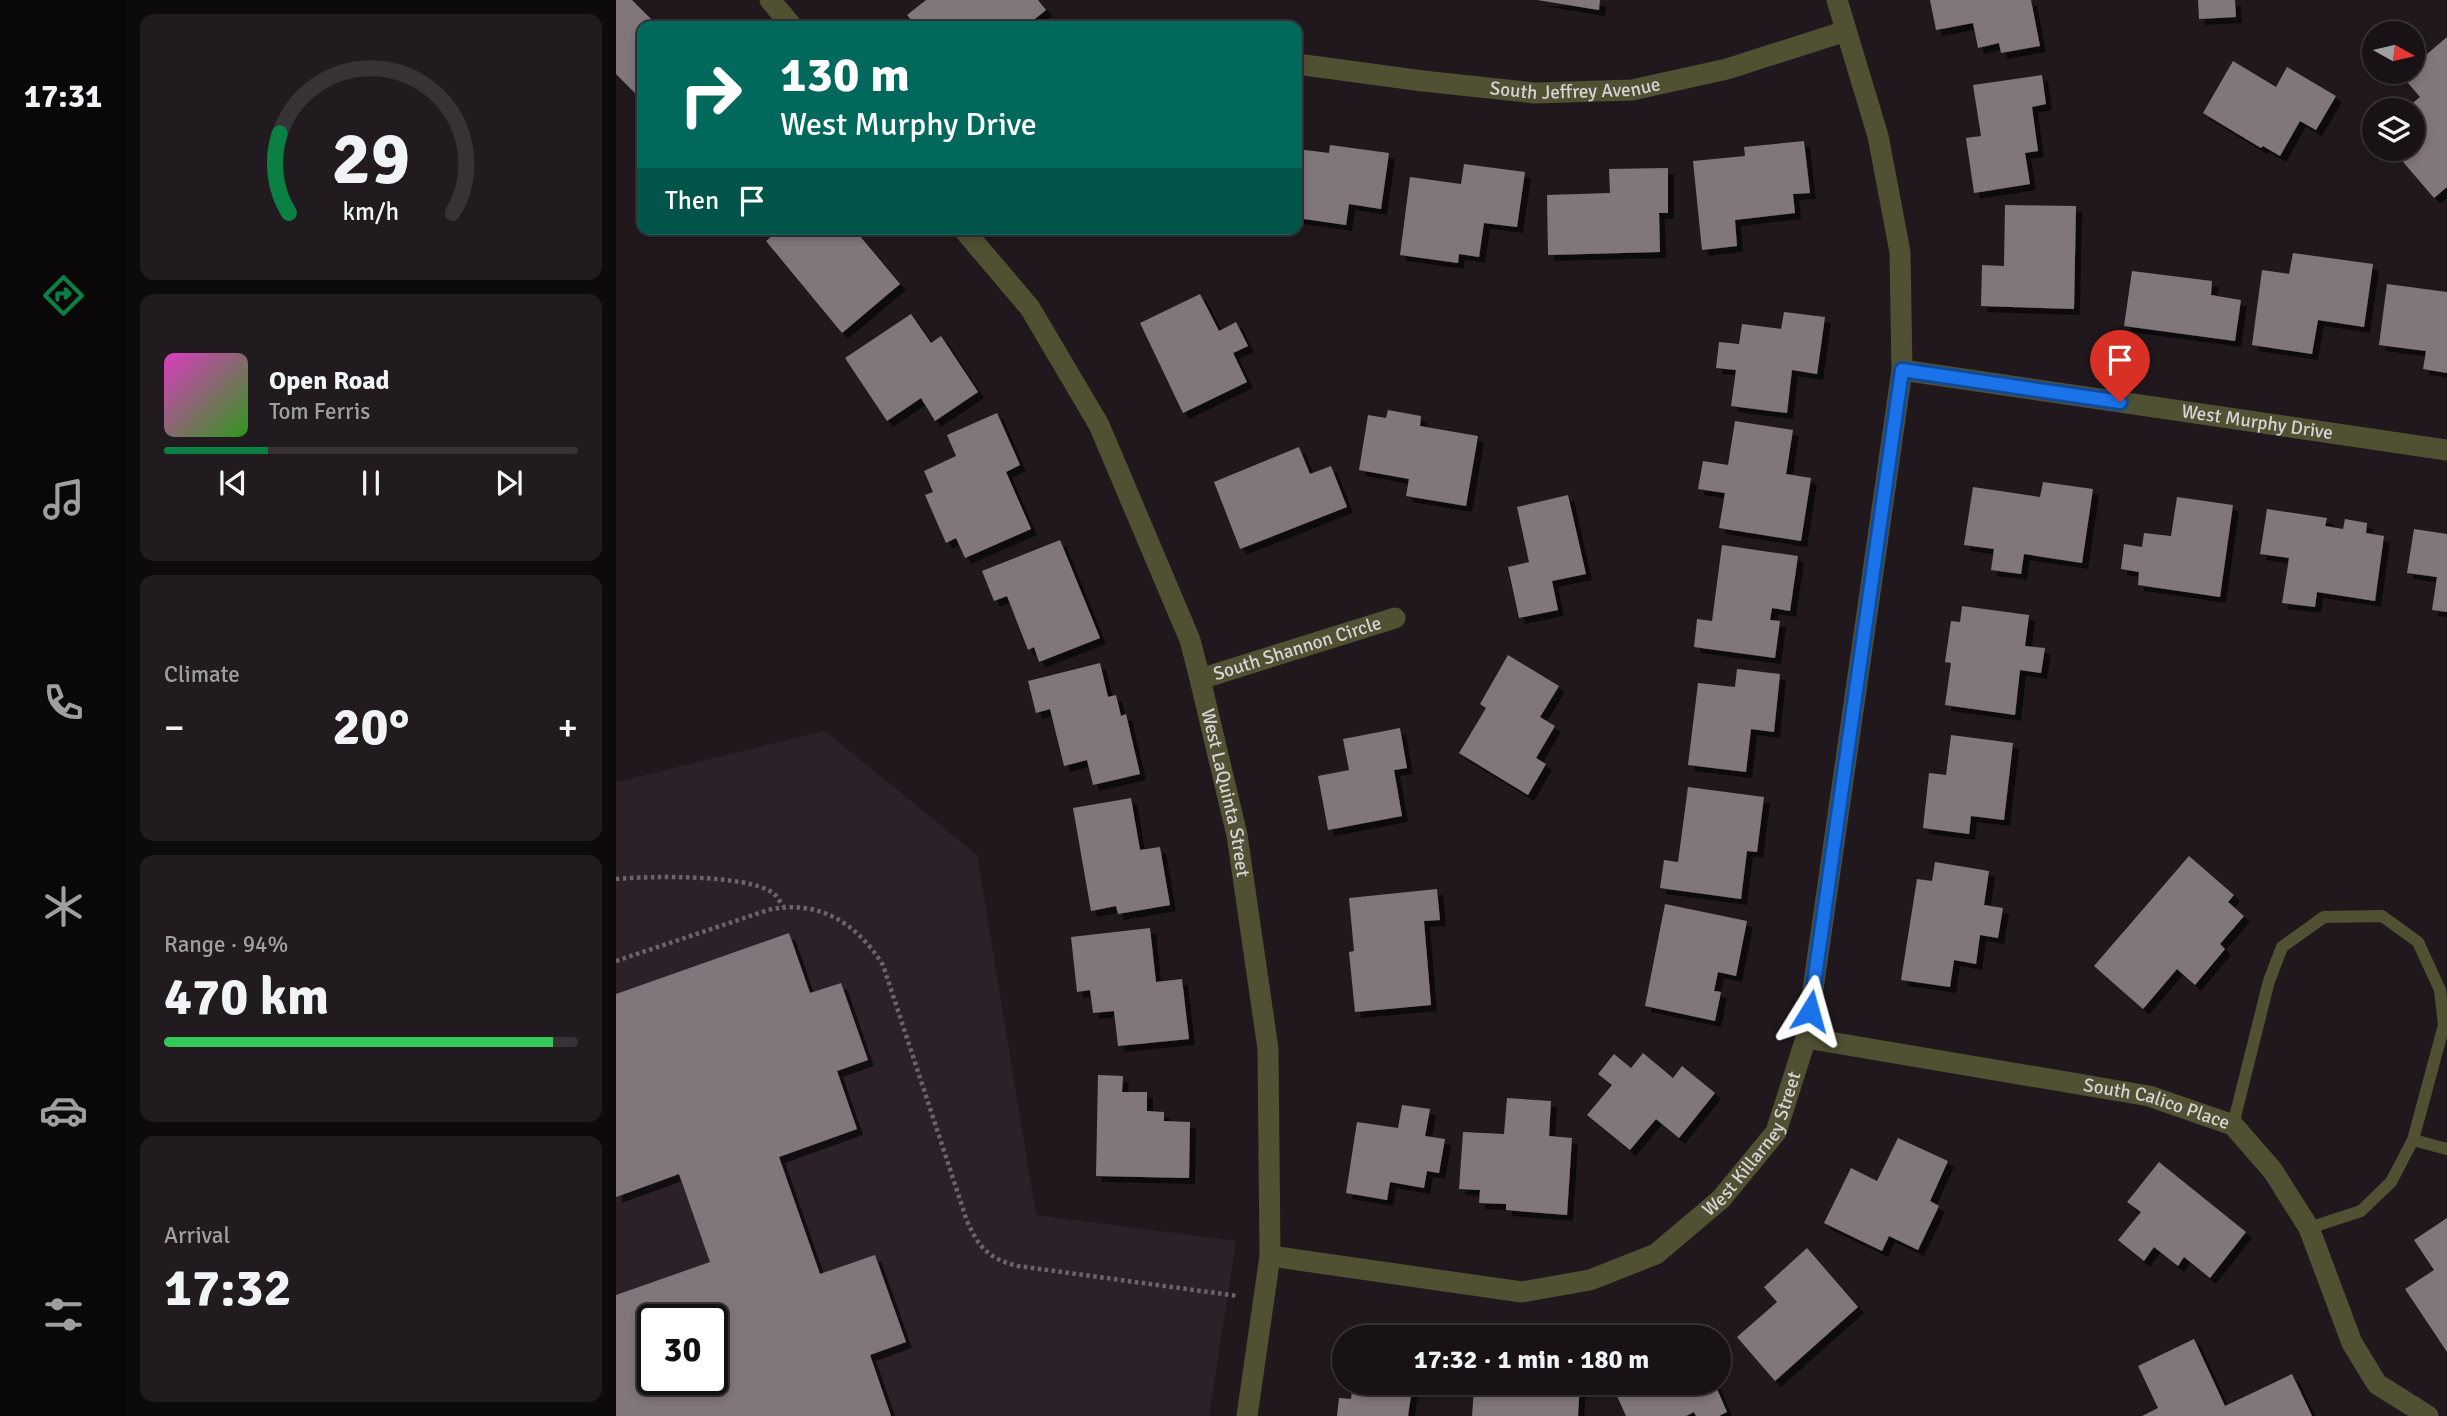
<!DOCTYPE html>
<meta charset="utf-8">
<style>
body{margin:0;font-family:Signika,sans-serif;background:#211b1f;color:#f1f3f6;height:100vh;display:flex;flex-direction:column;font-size:26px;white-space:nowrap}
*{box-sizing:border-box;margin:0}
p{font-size:23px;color:#9f9ea1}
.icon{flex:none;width:38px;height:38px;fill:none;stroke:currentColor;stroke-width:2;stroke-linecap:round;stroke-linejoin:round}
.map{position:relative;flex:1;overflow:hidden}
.panel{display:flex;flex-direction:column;gap:14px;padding:14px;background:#0d0a0c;width:490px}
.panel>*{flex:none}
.top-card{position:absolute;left:21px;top:21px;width:665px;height:214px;border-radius:14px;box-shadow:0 4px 10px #0003,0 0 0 2px #363235;background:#00695c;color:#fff;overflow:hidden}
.needle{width:46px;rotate:98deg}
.controls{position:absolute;left:1746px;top:21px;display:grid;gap:14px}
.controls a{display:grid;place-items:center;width:63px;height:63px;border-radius:50%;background:#181216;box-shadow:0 4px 10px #0003,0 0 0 2px #363235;font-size:35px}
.speed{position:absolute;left:21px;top:1304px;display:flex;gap:14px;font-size:35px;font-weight:700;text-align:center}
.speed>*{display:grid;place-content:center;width:91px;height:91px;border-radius:50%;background:#181216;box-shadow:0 4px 10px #0003,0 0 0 2px #363235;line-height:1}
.speed .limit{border:4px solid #111;border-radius:10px;background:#fff;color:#111}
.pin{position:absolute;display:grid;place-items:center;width:60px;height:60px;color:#fff;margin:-72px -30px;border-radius:50% 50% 50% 0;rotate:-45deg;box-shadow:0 0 7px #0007}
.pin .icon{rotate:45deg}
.me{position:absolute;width:77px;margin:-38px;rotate:8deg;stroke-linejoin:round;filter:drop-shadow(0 0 5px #0008)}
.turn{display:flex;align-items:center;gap:24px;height:147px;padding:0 28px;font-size:32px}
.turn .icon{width:91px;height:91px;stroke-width:2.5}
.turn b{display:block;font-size:49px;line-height:60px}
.then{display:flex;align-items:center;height:66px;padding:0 28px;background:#0003;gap:14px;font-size:26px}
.big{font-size:52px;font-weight:700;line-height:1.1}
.panel .widget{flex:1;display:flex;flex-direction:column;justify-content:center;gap:10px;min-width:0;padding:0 24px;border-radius:14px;background:#211b1f}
.panel .dial{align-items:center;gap:0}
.dial svg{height:182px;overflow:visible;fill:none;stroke:#363235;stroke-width:7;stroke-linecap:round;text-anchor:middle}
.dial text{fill:#f1f3f6;stroke:none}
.song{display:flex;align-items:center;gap:21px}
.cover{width:84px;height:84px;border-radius:10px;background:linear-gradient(135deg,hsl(310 70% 55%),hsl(110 70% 35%))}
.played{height:7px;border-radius:4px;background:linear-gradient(90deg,#0b8043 25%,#363235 25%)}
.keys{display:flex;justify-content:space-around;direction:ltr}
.heat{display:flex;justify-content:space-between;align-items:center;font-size:38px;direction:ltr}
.charge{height:10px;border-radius:5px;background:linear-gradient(90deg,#34c759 94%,#363235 0)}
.trip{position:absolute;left:716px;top:1325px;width:399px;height:70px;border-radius:35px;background:#181216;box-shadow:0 4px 10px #0003,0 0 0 2px #363235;font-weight:700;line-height:70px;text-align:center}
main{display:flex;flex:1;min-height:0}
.menu{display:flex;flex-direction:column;width:126px;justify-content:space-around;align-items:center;background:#0a0709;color:#9f9ea1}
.menu .icon{width:49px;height:49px}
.menu .selected{color:#0b8043}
.menu b{font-size:32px;color:#f1f3f6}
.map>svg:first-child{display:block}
.built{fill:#2d2129;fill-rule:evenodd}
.building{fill:#80767c;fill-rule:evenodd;filter:url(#shadow)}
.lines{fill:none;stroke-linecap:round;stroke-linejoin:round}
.path{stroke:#6b6569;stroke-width:4.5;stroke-dasharray:3.5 3.5;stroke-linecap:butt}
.lane{stroke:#505033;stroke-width:12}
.street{stroke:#505033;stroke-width:21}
.route-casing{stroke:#114b97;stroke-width:18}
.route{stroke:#1a73e8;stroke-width:12}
.labels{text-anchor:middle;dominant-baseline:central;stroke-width:7;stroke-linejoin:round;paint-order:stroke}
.street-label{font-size:19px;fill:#d7d2d5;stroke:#20181d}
</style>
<main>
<nav class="menu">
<b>17:31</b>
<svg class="icon selected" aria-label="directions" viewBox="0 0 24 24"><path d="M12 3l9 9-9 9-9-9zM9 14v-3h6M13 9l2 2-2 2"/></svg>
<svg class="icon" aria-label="music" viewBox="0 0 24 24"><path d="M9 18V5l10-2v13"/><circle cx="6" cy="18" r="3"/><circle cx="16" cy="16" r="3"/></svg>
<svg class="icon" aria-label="phone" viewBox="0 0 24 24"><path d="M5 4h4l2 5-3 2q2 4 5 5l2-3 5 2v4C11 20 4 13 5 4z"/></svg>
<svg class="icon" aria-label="climate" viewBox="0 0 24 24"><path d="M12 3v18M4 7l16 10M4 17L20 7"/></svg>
<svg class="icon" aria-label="car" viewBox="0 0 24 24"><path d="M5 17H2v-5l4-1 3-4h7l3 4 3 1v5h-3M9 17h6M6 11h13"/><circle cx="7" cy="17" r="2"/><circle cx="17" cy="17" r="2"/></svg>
<svg class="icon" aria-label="filters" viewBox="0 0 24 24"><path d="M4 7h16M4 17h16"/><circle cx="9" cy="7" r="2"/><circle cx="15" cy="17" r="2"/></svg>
</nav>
<section class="panel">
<div class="widget dial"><svg viewBox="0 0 100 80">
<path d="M14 69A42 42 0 1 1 86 69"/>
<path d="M14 69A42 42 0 0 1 10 34" stroke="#0b8043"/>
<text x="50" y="56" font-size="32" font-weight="700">29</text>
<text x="50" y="72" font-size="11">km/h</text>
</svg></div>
<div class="widget">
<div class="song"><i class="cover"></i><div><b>Open Road</b><p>Tom Ferris</p></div></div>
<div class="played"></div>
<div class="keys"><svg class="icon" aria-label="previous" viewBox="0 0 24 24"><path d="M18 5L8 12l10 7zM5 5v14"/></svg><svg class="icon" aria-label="pause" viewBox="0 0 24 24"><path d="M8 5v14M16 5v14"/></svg><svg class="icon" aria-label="next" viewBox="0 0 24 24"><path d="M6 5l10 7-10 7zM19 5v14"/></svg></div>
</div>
<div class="widget"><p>Climate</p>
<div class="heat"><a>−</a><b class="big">20°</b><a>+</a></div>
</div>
<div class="widget"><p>Range · 94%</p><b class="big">470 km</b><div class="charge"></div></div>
<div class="widget"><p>Arrival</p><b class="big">17:32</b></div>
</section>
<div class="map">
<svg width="1831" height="1416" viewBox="0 0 1831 1416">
<defs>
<filter id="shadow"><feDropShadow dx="6" dy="6" stdDeviation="0" flood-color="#0009"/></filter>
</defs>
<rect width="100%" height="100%" fill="#20181d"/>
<!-- built -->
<path class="built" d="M209 731 361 855 420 1215 620 1241 593 1416H0V782ZM37 1320H96V1379H37Z"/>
<!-- building -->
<path class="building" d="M0 0H16L42 26H26V100L0 74Z
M310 0H422L430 10 410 26H300L291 15Z
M921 0H984L983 10Z
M1314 0H1415L1424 46 1385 53 1383 43 1362 48 1357 23 1320 30Z
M1582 0H1619L1620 17 1583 19Z
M1831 37V187L1818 198 1776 149H1797V110H1788L1804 97 1786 76 1791 72H1797V66Z
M1617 61 1660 87 1671 67 1720 96 1700 130 1684 121 1664 156 1647 146 1645 148 1587 113Z
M1426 75 1430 104 1416 107 1422 151 1409 153 1414 184 1358 193 1350 138 1365 136 1357 85Z
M1188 141 1194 193 1177 194 1179 213 1119 220 1121 246 1086 250 1077 161 1129 156 1128 147Z
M714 145 773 153 765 209 733 204 730 225 681 218V149L713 153Z
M848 164 909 172 901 227 868 223 863 257 843 254 842 263 784 255 794 177 845 184Z
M1052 168V213H1043L1044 252 932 255 931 195 994 193 993 169Z
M1389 205 1460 206 1458 309 1365 306 1366 265 1388 266Z
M164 229H238L284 284 226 333 150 241Z
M1677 253 1757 264 1748 327 1702 320 1696 354 1636 345 1646 270 1673 274Z
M1516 271 1596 281 1595 295 1625 300 1619 341 1508 326Z
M1771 284 1831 292V373L1807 369 1810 351 1763 345Z
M584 294 603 331 620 322 632 346 617 353 631 382 567 413 524 323Z
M1168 312 1209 317 1201 374 1176 370 1171 413 1115 406 1120 370 1100 368 1103 342 1123 344 1126 324 1165 329Z
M295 314 315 343 325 336 362 392 319 421 305 398 271 421 229 358Z
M772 410 805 416 804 426 862 436 850 506 790 496 793 479 743 470 752 415 770 418Z
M381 413 404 465 390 472 415 529 349 558 340 538 330 543 309 495 317 492 308 471 340 456 331 435Z
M1119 421 1177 430 1170 474 1195 478 1185 541 1103 528 1109 493 1082 489 1087 461 1112 465Z
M683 447 694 474 715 466 731 507 624 549 598 482Z
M1427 482 1477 489 1466 563 1408 554 1405 574 1375 570 1378 549 1348 545 1357 487 1424 497Z
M952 495 970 574 936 581 942 610 903 618 892 567 913 562 901 507Z
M1561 497 1617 505 1604 597 1522 585 1523 572 1505 569 1508 544 1526 547 1528 533 1555 536Z
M1651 509 1711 518 1709 526 1727 529 1729 519 1751 523 1750 533 1768 536 1759 601 1701 592 1699 607 1666 603 1673 558 1644 554Z
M1798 529 1831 534V612L1816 610 1821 577 1791 573Z
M444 540 484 638 423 662 418 647 412 650 391 596 378 601 366 571Z
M1106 545 1182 556 1174 611 1156 608 1154 620 1164 621 1159 658 1078 647 1081 619 1096 621Z
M1346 606 1413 615 1409 646 1429 648 1425 673 1404 670 1399 715 1329 705 1335 663 1329 662 1335 621 1344 622Z
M892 655 943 686 924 717 939 726 920 758 930 764 912 795 843 753 870 708 864 704Z
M484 663 492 697 500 695 505 716 510 714 524 774 477 785 471 760 448 766 434 709 420 713 412 681Z
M1121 669 1164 674 1158 732 1135 729 1130 772 1072 765 1082 683 1119 687Z
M784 728 791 768 778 770 786 816 712 830 702 776 733 770 727 739Z
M1335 735 1397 743 1388 820 1355 816 1353 834 1307 828 1313 773 1330 775Z
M1072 787 1148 797 1141 852 1131 851 1125 899 1044 888 1048 860 1062 862Z
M515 798 524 850 544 847 554 905 502 914 500 906 475 911 457 808Z
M1573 856 1618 895 1612 902 1628 916 1604 944 1609 949 1579 985 1561 969 1527 1009 1478 966Z
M1319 862 1373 871 1368 905 1387 908 1382 938 1364 935 1360 964 1338 960 1334 987 1285 980 1301 879 1316 881Z
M821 889 824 920 808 921 815 1005 739 1012 733 952 738 951 733 898Z
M1049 904 1131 921 1120 976 1102 972 1098 991 1105 992 1099 1021 1029 1006Z
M534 928 540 982 566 979 573 1039 502 1046 498 1011 477 1013 474 990 461 992 455 937Z
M173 933 194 993 225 983 252 1060 221 1071 241 1129 163 1157 204 1274 259 1255 290 1342 254 1355 275 1416H0V1295L94 1262 63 1174 0 1197V994ZM37 1320H96V1379H37Z
M1027 1053 1057 1078 1066 1066 1099 1093 1063 1138 1040 1119 1014 1150 971 1115 996 1085 982 1074 998 1054 1015 1068Z
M482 1075 507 1076 506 1092H531V1111L548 1112V1121L574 1122 573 1178 480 1176Z
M891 1098 935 1101 933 1136 956 1138 951 1215 890 1210V1204L863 1203 864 1190 843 1189 847 1132 888 1134Z
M786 1105 814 1109 809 1136 829 1139 823 1173 811 1171 808 1188 774 1182 771 1200 730 1193 741 1122 782 1128Z
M1282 1138 1332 1161 1314 1201 1323 1206 1302 1250 1273 1236 1266 1251 1208 1223 1235 1168 1261 1181Z
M1543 1162 1630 1232 1594 1278 1568 1257 1562 1266 1538 1247 1528 1261 1502 1240 1525 1212 1511 1202Z
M1831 1218V1352L1789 1289 1818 1270 1798 1240Z
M1191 1248 1242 1307 1159 1381 1121 1337 1161 1302 1148 1287Z
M1093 1325 1098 1337H1067Z
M1578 1339 1609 1406 1676 1374 1696 1416H1526L1542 1408 1522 1366Z
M737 1382H797L792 1416H721L723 1398 735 1399Z
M908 1382H964L962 1416H856L858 1389 907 1392Z
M1002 1382H1098L1111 1412 1103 1416H1080L1078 1412 1070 1416H1010L996 1385Z"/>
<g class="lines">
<!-- path -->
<path class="path" d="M0 879C33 876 131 874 157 893 161 896 164 902 167 906
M0 961 152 910C202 899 240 922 267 965L351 1221C363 1248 373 1259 402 1266L622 1296"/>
<!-- lane -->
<path class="lane" d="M1617 1125 1653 981 1666 947 1708 917 1766 916 1802 942 1824 990 1828 1025 1797 1140 1775 1182 1745 1211 1693 1228
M1797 1140 1831 1149"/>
<!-- street -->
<g class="street">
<path d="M154 0 176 26"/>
<path id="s1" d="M681 64 807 81 919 93 1016 90 1111 69 1230 31"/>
<path id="s2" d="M347 229 414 308 483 425 574 640 584 679 621 835 652 1049 654 1256 631 1416"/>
<path id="s3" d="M1286 370 1831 450"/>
<path id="s4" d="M584 679 779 618"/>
<path id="s5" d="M1190 1038 1533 1096 1617 1125 1657 1171 1693 1228 1736 1343 1761 1384 1812 1416"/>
<path id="s6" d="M654 1256 906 1292 974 1280 1040 1254 1105 1199 1160 1132 1190 1038 1286 370 1284 252 1262 136 1221 0"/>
</g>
</g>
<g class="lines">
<!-- route casing -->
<g class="route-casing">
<path id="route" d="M1194 1011 1286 370 1504 402"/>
</g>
<!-- route -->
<use href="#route" class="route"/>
</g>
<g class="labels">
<!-- street labels -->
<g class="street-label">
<text stroke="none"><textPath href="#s1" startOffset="280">South Jeffrey Avenue</textPath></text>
<text stroke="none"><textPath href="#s3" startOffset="359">West Murphy Drive</textPath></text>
<text stroke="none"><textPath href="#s4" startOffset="102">South Shannon Circle</textPath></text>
<text stroke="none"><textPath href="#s2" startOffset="630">West LaQuinta Street</textPath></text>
<text stroke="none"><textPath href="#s5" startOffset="357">South Calico Place</textPath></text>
<text stroke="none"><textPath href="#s6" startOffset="544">West Killarney Street</textPath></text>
</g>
</g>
</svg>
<div class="controls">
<a><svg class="needle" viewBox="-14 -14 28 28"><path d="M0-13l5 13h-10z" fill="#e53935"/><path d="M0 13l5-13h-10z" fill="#9f9ea1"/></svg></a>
<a><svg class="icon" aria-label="layers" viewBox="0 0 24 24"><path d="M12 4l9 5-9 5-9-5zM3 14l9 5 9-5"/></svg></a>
</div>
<div class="speed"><div class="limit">30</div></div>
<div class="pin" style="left:1504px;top:402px;background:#d93025"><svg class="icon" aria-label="arrive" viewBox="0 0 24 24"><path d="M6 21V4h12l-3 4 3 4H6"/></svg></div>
<svg class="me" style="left:1194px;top:1011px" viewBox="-20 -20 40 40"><path d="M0-17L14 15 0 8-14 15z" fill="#1a73e8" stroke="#fff" stroke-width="4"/></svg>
<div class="trip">17:32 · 1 min · 180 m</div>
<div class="top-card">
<div class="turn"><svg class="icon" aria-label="right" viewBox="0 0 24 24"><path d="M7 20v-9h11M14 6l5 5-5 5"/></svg><div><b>130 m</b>West Murphy Drive</div></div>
<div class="then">Then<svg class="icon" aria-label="arrive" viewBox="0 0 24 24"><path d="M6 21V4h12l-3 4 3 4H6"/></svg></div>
</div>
</div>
</main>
